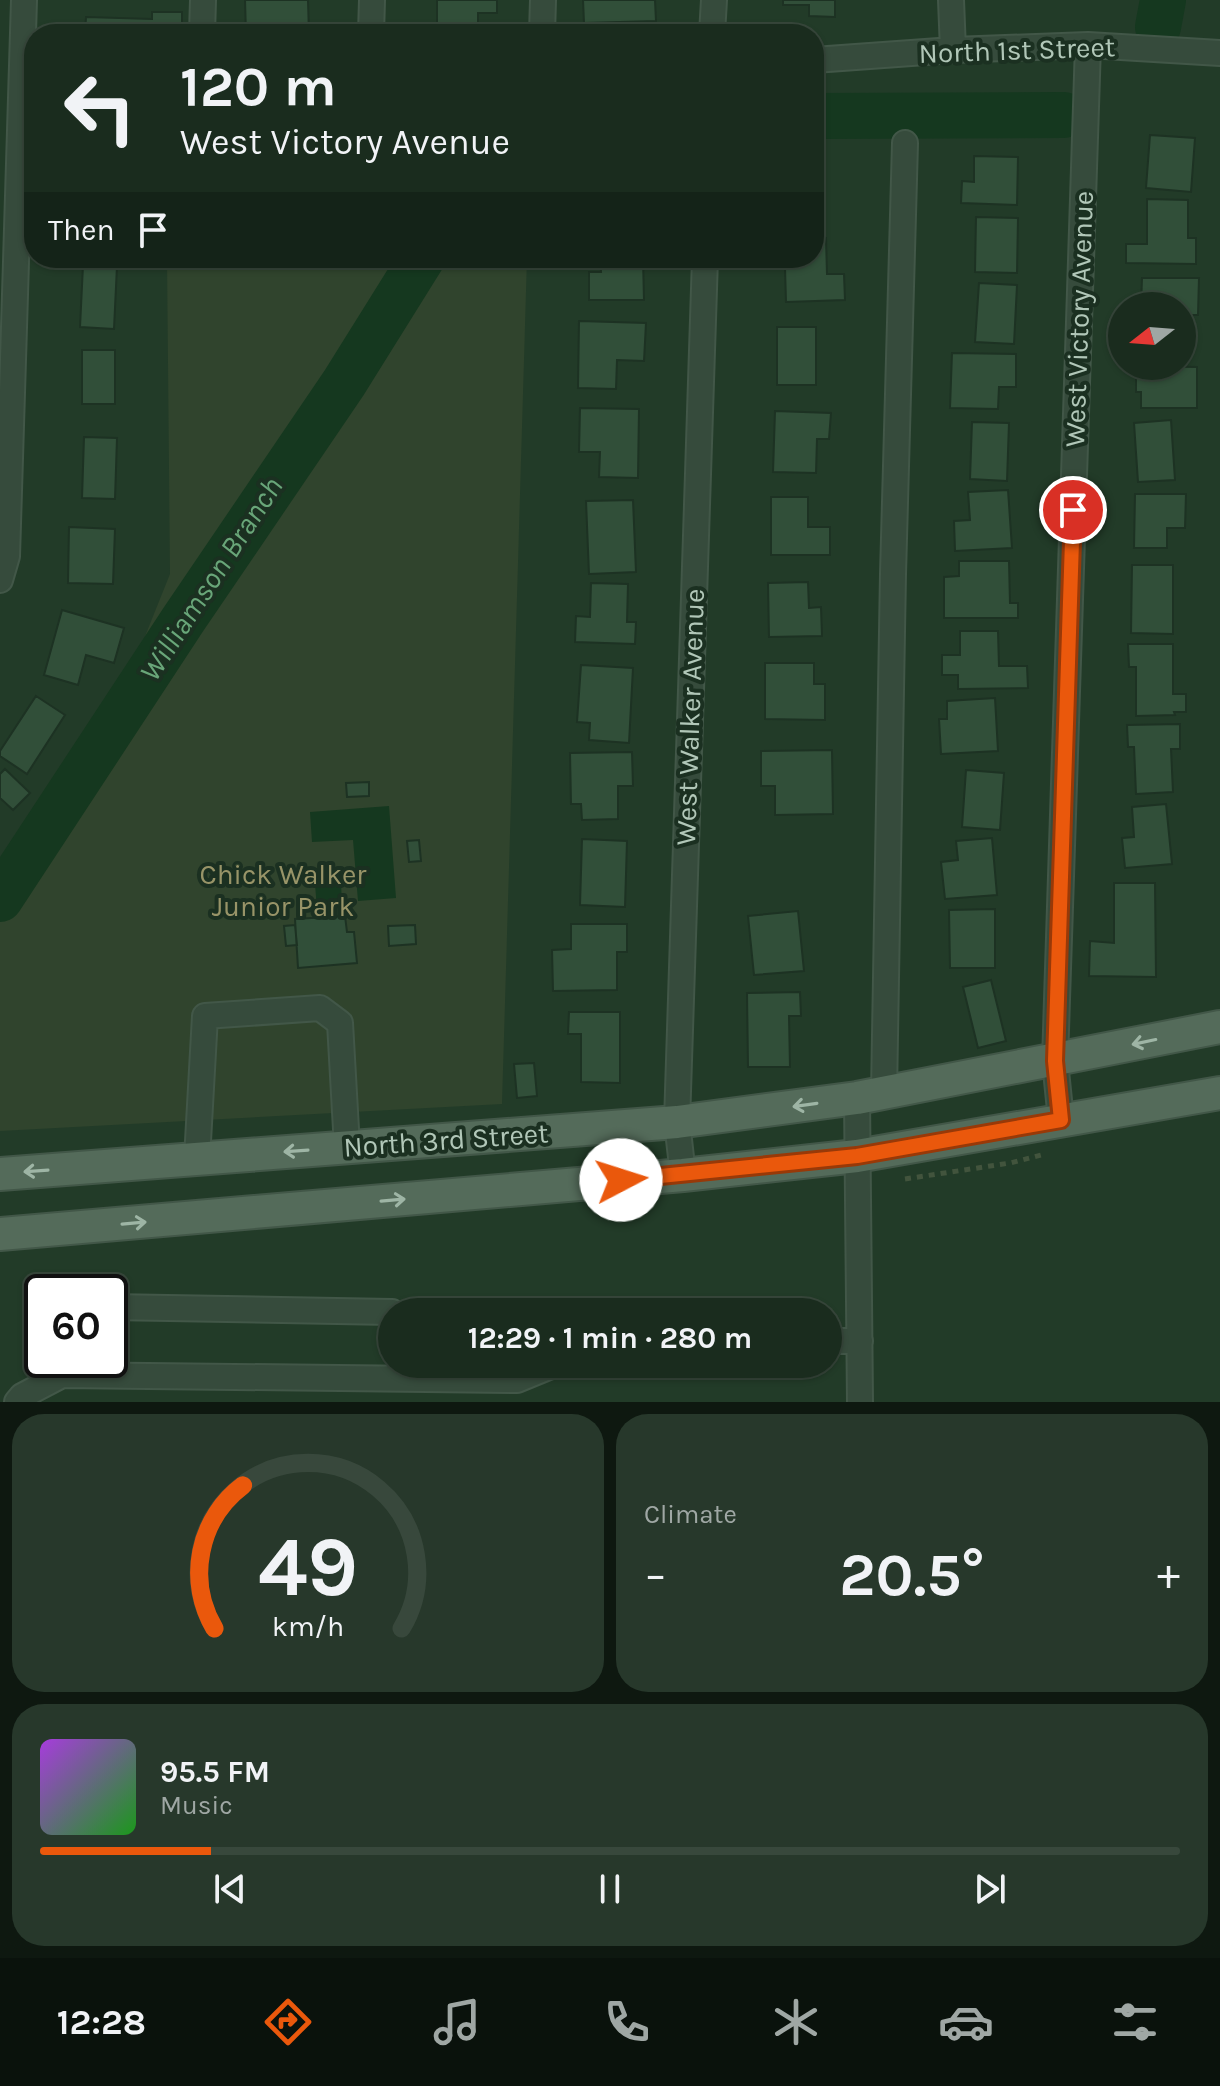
<!DOCTYPE html>
<meta charset="utf-8">
<style>
body{margin:0;font-family:Karla,sans-serif;background:#27382b;color:#f1f3f6;height:100vh;display:flex;flex-direction:column;font-size:30px;white-space:nowrap}
*{box-sizing:border-box;margin:0}
p{font-size:26px;color:#9fa7a4}
.icon{flex:none;width:44px;height:44px;fill:none;stroke:currentColor;stroke-width:2;stroke-linecap:round;stroke-linejoin:round}
.map{position:relative;height:1402px;overflow:hidden}
.details{display:flex;flex-direction:column;gap:12px;padding:12px;background:#0e1810;flex:1}
.details>*{flex:none}
.top-card{position:absolute;left:24px;top:24px;width:800px;height:244px;border-radius:32px;box-shadow:0 2px 6px #0004,0 0 0 2px #38483c;background:#1a2c1e;color:#f1f3f6;overflow:hidden}
.needle{width:52px;rotate:253deg}
.controls{position:absolute;left:1108px;top:292px;display:grid;gap:16px}
.controls a{display:grid;place-items:center;width:88px;height:88px;border-radius:50%;background:#1a2c1e;box-shadow:0 2px 6px #0004,0 0 0 2px #38483c;font-size:40px}
.speed{position:absolute;left:24px;top:1274px;display:flex;gap:16px;font-size:40px;font-weight:700;text-align:center}
.speed>*{display:grid;place-content:center;width:104px;height:104px;border-radius:50%;background:#1a2c1e;box-shadow:0 2px 6px #0004,0 0 0 2px #38483c;line-height:1}
.speed .limit{border:4px solid #111;border-radius:12px;background:#fff;color:#111}
.pin{position:absolute;display:grid;place-items:center;width:68px;height:68px;color:#fff;margin:-34px;border:4px solid #fff;border-radius:50%;box-shadow:0 2px 8px #0007}
.me{position:absolute;width:88px;margin:-44px;rotate:85deg;stroke-linejoin:round;filter:drop-shadow(0 0 6px #0008)}
.turn{display:flex;align-items:center;gap:28px;height:168px;padding:0 24px;font-size:36px}
.turn .icon{width:104px;height:104px;stroke-width:2.5}
.turn b{display:block;font-size:56px;line-height:68px}
.then{display:flex;align-items:center;height:76px;padding:0 24px;background:#0003;gap:16px;font-size:30px}
.big{font-size:60px;font-weight:700;line-height:1.1}
.details .card{flex:1;display:flex;flex-direction:column;justify-content:center;gap:12px;min-width:0;padding:0 28px;border-radius:32px;background:#27382b}
.details .dial{align-items:center;gap:0}
.dial svg{height:208px;overflow:visible;fill:none;stroke:#38483c;stroke-width:7;stroke-linecap:round;text-anchor:middle}
.dial text{fill:#f1f3f6;stroke:none}
.song{display:flex;align-items:center;gap:24px}
.cover{width:96px;height:96px;border-radius:12px;background:linear-gradient(135deg,hsl(280 70% 55%),hsl(120 70% 35%))}
.played{height:8px;border-radius:4px;background:linear-gradient(90deg,#ea580c 15%,#38483c 15%)}
.keys{display:flex;justify-content:space-around;direction:ltr}
.heat{display:flex;justify-content:space-between;align-items:center;font-size:44px;direction:ltr}
.details .tiles{flex:1;display:grid;gap:12px;grid-template-columns:1fr 1fr}
.card:last-child{grid-column:span 2}
.trip{position:absolute;left:378px;top:1298px;width:464px;height:80px;border-radius:40px;background:#1a2c1e;box-shadow:0 2px 6px #0004,0 0 0 2px #38483c;font-weight:700;line-height:80px;text-align:center}
.menu{display:flex;height:128px;justify-content:space-around;align-items:center;background:#0a120c;color:#9fa7a4}
.menu .icon{width:56px;height:56px}
.menu .active{color:#ea580c}
.menu b{font-size:36px;color:#f1f3f6}
.map>svg:first-child{display:block}
.green{fill:#30442d}
.water{fill:#15381f}
.lines{fill:none;stroke-linecap:round;stroke-linejoin:round}
.river{stroke:#15381f;stroke-width:46}
.building{fill:#314f39;stroke:#1d3223;stroke-width:2}
.minor-casing{stroke:#425748;stroke-width:28}
.major-casing{stroke:#425748;stroke-width:36}
.path{stroke:#42543d;stroke-width:5;stroke-dasharray:6 6;stroke-linecap:butt}
.minor{stroke:#364b3c;stroke-width:24}
.major{stroke:#546b5a;stroke-width:32}
.oneway{stroke:#9eb5a5}
.route-casing{stroke:#983908;stroke-width:20}
.route{stroke:#ea580c;stroke-width:14}
.labels{text-anchor:middle;dominant-baseline:central;stroke-width:8;stroke-linejoin:round;paint-order:stroke}
.street-label{font-size:28px;fill:#b1c7b8;stroke:#1b3021}
.park-label{font-size:28px;fill:#989468;stroke:#1b3021}
.water-label{font-size:30px;font-style:italic;fill:#69a679;stroke:#1b3021}
</style>
<div class="map">
<svg width="1220" height="1402" viewBox="0 0 1220 1402">
<rect width="100%" height="100%" fill="#223b28"/>
<!-- green -->
<path class="green" d="M167 258H527L502 1104 0 1131V859L91 771 170 574Z"/>
<!-- water -->
<path class="water" d="M389 806 396 898 358 901 353 840 312 842 310 812Z
M341 882 342 907 317 909 315 884Z"/>
<g class="lines">
<!-- river -->
<path class="river" d="M1158 27 1163 0
M814 116 1064 115
M0 899 183 620 344 383 422 258"/>
</g>
<!-- building -->
<path class="building" d="M245 0H308L309 34H246Z
M437 0H497V13H478V34H437Z
M583 0H655L656 21 584 23Z
M783 0H835V17L809 16V5H783Z
M152 12H182V34H85L86 17 152 19Z
M1150 135 1195 138 1191 192 1146 188Z
M974 156 1018 157 1017 205 961 203 962 181 974 182Z
M814 158H825V224H814Z
M1147 199 1188 200V238H1196V264L1126 263V244H1147Z
M976 217 1018 218 1017 273 975 272Z
M826 238 827 274H844L845 300 786 302 785 268H779V258H814V239Z
M600 258H643L644 300H589V272H601Z
M83 265 117 266 114 329 80 327Z
M1142 278H1199L1198 315H1182V306H1141Z
M979 283 1017 285 1014 344 975 342Z
M579 321 646 323 644 361 617 360 616 389 578 388Z
M777 327H816V385H777Z
M82 350H115V404H82Z
M952 353 1016 354V387H999L998 409 950 408Z
M1136 366 1197 367V408H1141V392H1136Z
M580 408 639 409 638 478 599 477 600 452H579Z
M775 411 831 413 829 439H817L816 473 773 472Z
M1171 420 1175 480 1138 482 1134 423Z
M972 422 1009 423 1007 481 970 479Z
M84 437 117 438 115 499 82 498Z
M1008 490 1012 548 955 551 954 521 970 520 968 492Z
M1135 494H1186L1185 528H1167V548H1134Z
M771 497H808V527H830V555H771Z
M633 500 636 572 589 574 586 501Z
M69 527 115 529 113 584 68 583Z
M959 561H1009L1010 603H1018V618H944V577L959 576Z
M1132 565H1173V634L1131 633Z
M808 582 809 608 821 607 822 636 769 637 768 583Z
M591 583 628 584 627 622H636L635 644 575 642 576 616 590 617Z
M62 610 124 628 114 663 86 655 78 685 44 675Z
M960 631H998L999 666H1027L1028 688 958 689V675H942V655H960Z
M1128 644H1173V694H1186V712H1174L1175 715 1136 716V667H1129Z
M765 663H814V684H825V720L765 719Z
M581 665 633 668 629 743 589 740 590 723 577 722Z
M36 696 65 715 27 774 0 756V751Z
M995 698 998 751 941 754 939 719H947V701Z
M1180 724V749H1171L1173 792 1136 794 1134 747H1128L1127 725Z
M832 750 833 814 775 815V786H761V751Z
M632 752 633 786H618V819L582 820 581 804H571L570 753Z
M5 769 30 793 13 810 0 798V774Z
M966 770 1004 773 1000 830 962 827Z
M369 782V796L347 797 346 783Z
M1166 804 1172 864 1125 868 1122 838 1134 837 1132 807Z
M992 838 997 895 945 899 941 862 958 860 956 841Z
M582 839 627 841 625 907 580 905Z
M419 840 421 861 409 862 407 841Z
M1114 883H1155L1156 977 1089 976 1090 941 1114 943Z
M995 909V968H950L949 910Z
M798 911 804 971 754 975 748 916Z
M345 916 347 932H354L357 963 298 968 295 919Z
M571 924H627V952H617V990L553 991 552 950 571 949Z
M295 925 297 945 286 946 284 926Z
M415 925 416 944 389 946 388 926Z
M991 980 1006 1041 978 1048 963 987Z
M800 992 801 1016H789L790 1067H748L747 993Z
M569 1012H620V1083L581 1082V1034H568Z
M534 1063 537 1096 517 1098 514 1064Z"/>
<g class="lines">
<!-- minor casing -->
<g class="minor-casing">
<path id="minor" d="M951 0 953 50
M202 34 203 0
M371 34 372 0
M542 34 543 0
M712 34 714 0
M814 60 953 50 1088 45 1220 53
M0 580 7 556 24 0
M884 1093 893 574 905 143
M857 1098 860 1402
M1061 1120 1055 1061 1088 45
M197 1159 205 1016 320 1008 340 1023 347 1147
M683 1175 677 1122 705 258
M110 1307 392 1312
M828 1341H860
M17 1402 22 1396 62 1375 517 1380 556 1364"/>
</g>
<!-- major casing -->
<g class="major-casing">
<path id="major" d="M0 1174 677 1122 857 1098 1220 1027
M0 1234 683 1175 857 1156 1220 1093"/>
</g>
<!-- path -->
<path class="path" d="M905 1179 1010 1163 1041 1155"/>
<!-- minor -->
<use href="#minor" class="minor"/>
<!-- major -->
<use href="#major" class="major"/>
</g>
<!-- one-way arrows -->
<defs><path id="oneway-shaft" d="M-6 0H5M1.5-3L5.5 0L1.5 3" fill="none" stroke-width="1.6" stroke-linecap="round" stroke-linejoin="round" transform="scale(2)"/></defs>
<g class="oneway">
<use href="#oneway-shaft" transform="translate(1144 1042) rotate(168)"/>
<use href="#oneway-shaft" transform="translate(805 1105) rotate(172)"/>
<use href="#oneway-shaft" transform="translate(296 1151) rotate(176)"/>
<use href="#oneway-shaft" transform="translate(36 1171) rotate(176)"/>
<use href="#oneway-shaft" transform="translate(393 1200) rotate(-5)"/>
<use href="#oneway-shaft" transform="translate(134 1223) rotate(-5)"/>
</g>
<g class="lines">
<!-- route casing -->
<g class="route-casing">
<path id="route" d="M621 1180 857 1156 1061 1120 1055 1061 1073 510"/>
</g>
<!-- route -->
<use href="#route" class="route"/>
</g>
<g class="labels">
<!-- street labels -->
<g class="street-label">
<text transform="translate(1017 50) rotate(-2)">North 1st Street</text>
<text transform="translate(1079 319) rotate(-88)">West Victory Avenue</text>
<text transform="translate(690 717) rotate(-88)">West Walker Avenue</text>
<text transform="translate(446 1140) rotate(-4)">North 3rd Street</text>
</g>
<!-- park labels -->
<g class="park-label">
<text x="283" y="874">Chick Walker<tspan x="283" dy="32">Junior Park</tspan></text>
</g>
<!-- water labels -->
<g class="water-label">
<text transform="translate(211 579) rotate(-57)">Williamson Branch</text>
</g>
</g>
</svg>
<div class="controls">
<a><svg class="needle" viewBox="-14 -14 28 28"><path d="M0-13l5 13h-10z" fill="#e53935"/><path d="M0 13l5-13h-10z" fill="#9fa7a4"/></svg></a>
</div>
<div class="speed"><div class="limit">60</div></div>
<div class="pin" style="left:1073px;top:510px;background:#d93025"><svg class="icon" aria-label="arrive" viewBox="0 0 24 24"><path d="M6 21V4h12l-3 4 3 4H6"/></svg></div>
<svg class="me" style="left:621px;top:1180px" viewBox="-20 -20 40 40"><circle r="19" fill="#fff"/><path d="M0-13L10 11 0 6-10 11z" fill="#ea580c"/></svg>
<div class="trip">12:29 · 1 min · 280 m</div>
<div class="top-card">
<div class="turn"><svg class="icon" aria-label="left" viewBox="0 0 24 24"><path d="M17 20v-9H6M10 6l-5 5 5 5"/></svg><div><b>120 m</b>West Victory Avenue</div></div>
<div class="then">Then<svg class="icon" aria-label="arrive" viewBox="0 0 24 24"><path d="M6 21V4h12l-3 4 3 4H6"/></svg></div>
</div>
</div>
<section class="details">
<div class="tiles">
<div class="card dial"><svg viewBox="0 0 100 80">
<path d="M14 69A42 42 0 1 1 86 69"/>
<path d="M14 69A42 42 0 0 1 25 14" stroke="#ea580c"/>
<text x="50" y="56" font-size="32" font-weight="700">49</text>
<text x="50" y="72" font-size="11">km/h</text>
</svg></div>
<div class="card"><p>Climate</p>
<div class="heat"><a>−</a><b class="big">20.5°</b><a>+</a></div>
</div>
<div class="card">
<div class="song"><i class="cover"></i><div><b>95.5 FM</b><p>Music</p></div></div>
<div class="played"></div>
<div class="keys"><svg class="icon" aria-label="previous" viewBox="0 0 24 24"><path d="M18 5L8 12l10 7zM5 5v14"/></svg><svg class="icon" aria-label="pause" viewBox="0 0 24 24"><path d="M8 5v14M16 5v14"/></svg><svg class="icon" aria-label="next" viewBox="0 0 24 24"><path d="M6 5l10 7-10 7zM19 5v14"/></svg></div>
</div>
</div>
</section>
<nav class="menu">
<b>12:28</b>
<svg class="icon active" aria-label="directions" viewBox="0 0 24 24"><path d="M12 3l9 9-9 9-9-9zM9 14v-3h6M13 9l2 2-2 2"/></svg>
<svg class="icon" aria-label="music" viewBox="0 0 24 24"><path d="M9 18V5l10-2v13"/><circle cx="6" cy="18" r="3"/><circle cx="16" cy="16" r="3"/></svg>
<svg class="icon" aria-label="phone" viewBox="0 0 24 24"><path d="M5 4h4l2 5-3 2q2 4 5 5l2-3 5 2v4C11 20 4 13 5 4z"/></svg>
<svg class="icon" aria-label="climate" viewBox="0 0 24 24"><path d="M12 3v18M4 7l16 10M4 17L20 7"/></svg>
<svg class="icon" aria-label="car" viewBox="0 0 24 24"><path d="M5 17H2v-5l4-1 3-4h7l3 4 3 1v5h-3M9 17h6M6 11h13"/><circle cx="7" cy="17" r="2"/><circle cx="17" cy="17" r="2"/></svg>
<svg class="icon" aria-label="filters" viewBox="0 0 24 24"><path d="M4 7h16M4 17h16"/><circle cx="9" cy="7" r="2"/><circle cx="15" cy="17" r="2"/></svg>
</nav>
